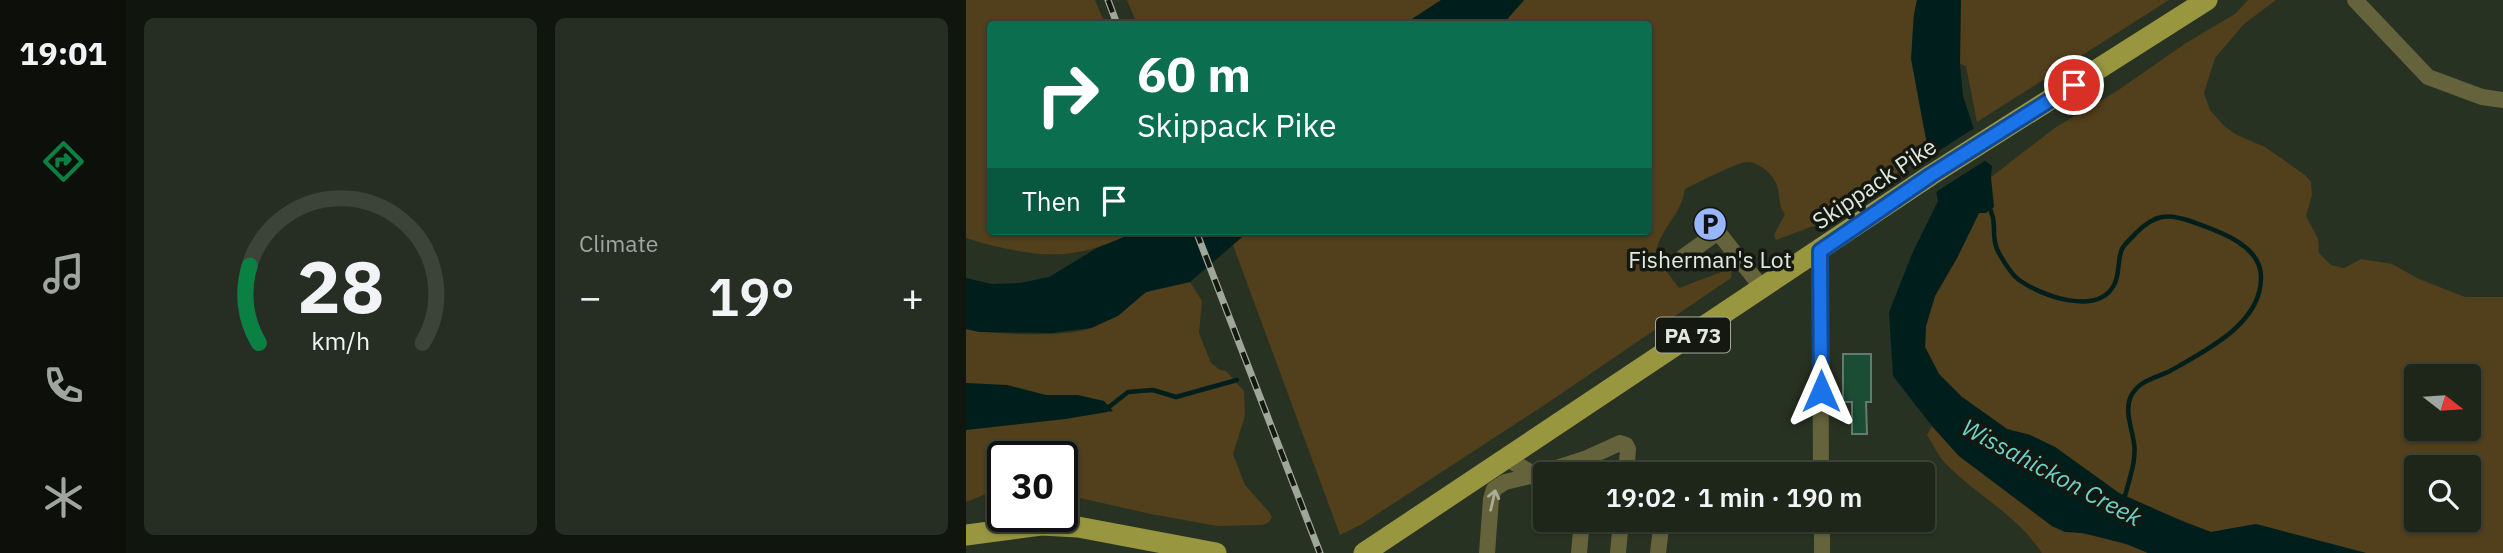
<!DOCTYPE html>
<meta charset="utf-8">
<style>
body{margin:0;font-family:"IBM Plex Sans",sans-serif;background:#262e23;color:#f1f3f6;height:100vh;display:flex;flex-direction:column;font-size:26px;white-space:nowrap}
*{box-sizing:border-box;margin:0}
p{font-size:23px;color:#a1a5a2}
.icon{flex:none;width:38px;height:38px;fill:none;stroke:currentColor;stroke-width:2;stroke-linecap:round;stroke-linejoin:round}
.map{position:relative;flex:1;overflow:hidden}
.panel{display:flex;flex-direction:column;gap:18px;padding:18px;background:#10150e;width:840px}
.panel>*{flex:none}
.hud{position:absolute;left:21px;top:21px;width:665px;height:214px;border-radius:7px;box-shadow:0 2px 5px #0004,0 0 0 2px #3c4339;background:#0b6e4f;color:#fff;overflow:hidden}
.needle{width:46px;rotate:107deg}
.buttons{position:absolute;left:1438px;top:364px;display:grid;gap:14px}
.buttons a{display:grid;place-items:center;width:77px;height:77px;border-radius:7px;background:#1e261a;box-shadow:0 2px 5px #0004,0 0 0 2px #3c4339;font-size:35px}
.speed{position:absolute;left:21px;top:441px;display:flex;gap:14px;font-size:35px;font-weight:700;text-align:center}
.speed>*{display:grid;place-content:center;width:91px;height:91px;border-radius:50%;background:#1e261a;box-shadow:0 2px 5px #0004,0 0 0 2px #3c4339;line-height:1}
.speed .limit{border:4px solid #111;border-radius:10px;background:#fff;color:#111}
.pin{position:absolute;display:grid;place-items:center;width:60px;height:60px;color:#fff;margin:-30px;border:4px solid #fff;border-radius:50%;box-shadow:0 2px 7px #0007}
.me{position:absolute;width:77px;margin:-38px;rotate:0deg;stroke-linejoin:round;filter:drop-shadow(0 0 5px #0008)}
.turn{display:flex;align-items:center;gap:24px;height:147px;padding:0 35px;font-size:32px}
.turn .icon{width:91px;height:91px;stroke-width:2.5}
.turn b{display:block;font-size:49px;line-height:60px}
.then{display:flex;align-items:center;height:66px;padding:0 35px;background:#0003;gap:14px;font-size:26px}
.big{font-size:52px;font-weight:600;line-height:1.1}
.panel .tile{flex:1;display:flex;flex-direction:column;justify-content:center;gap:10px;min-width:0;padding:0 24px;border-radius:10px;background:#262e23}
.panel .dial{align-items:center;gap:0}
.dial svg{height:182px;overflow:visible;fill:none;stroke:#3c4339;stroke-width:7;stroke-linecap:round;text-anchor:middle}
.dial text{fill:#f1f3f6;stroke:none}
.heat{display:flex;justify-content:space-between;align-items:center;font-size:38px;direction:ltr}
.panel .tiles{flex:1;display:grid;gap:18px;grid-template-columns:repeat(2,1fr)}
.trip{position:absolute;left:567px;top:462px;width:402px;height:70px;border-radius:7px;background:#1e261a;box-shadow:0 2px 5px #0004,0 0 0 2px #3c4339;font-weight:600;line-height:70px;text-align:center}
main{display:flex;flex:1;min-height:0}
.tabs{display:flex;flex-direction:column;width:126px;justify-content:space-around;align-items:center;background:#0c0f0a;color:#a1a5a2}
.tabs .icon{width:49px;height:49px}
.tabs .on{color:#0b8043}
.tabs b{font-size:32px;color:#f1f3f6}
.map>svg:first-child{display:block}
.green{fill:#523f1b;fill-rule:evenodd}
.water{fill:#001f1c}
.pier{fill:#283222}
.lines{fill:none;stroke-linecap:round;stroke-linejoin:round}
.stream{stroke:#001f1c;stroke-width:4.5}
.building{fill:#1b4d35;stroke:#667b6f;stroke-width:2}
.minor{stroke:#64633c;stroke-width:16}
.major{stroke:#999640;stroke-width:21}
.rail-casing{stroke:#9fa79b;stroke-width:7}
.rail{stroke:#141811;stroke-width:4.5;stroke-dasharray:13;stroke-linecap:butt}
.oneway{stroke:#aaad96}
.route-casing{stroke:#114b97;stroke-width:18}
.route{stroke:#1a73e8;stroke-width:12}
.labels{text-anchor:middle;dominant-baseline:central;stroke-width:7;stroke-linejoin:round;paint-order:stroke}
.shield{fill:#141811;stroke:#a5aaa1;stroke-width:2}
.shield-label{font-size:21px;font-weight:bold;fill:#e3e9df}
.street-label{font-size:23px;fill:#e3e9df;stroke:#141811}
.poi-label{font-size:23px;fill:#e3e9df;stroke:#141811}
.water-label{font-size:24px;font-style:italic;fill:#6cd3c8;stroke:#141811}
</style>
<main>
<nav class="tabs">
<b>19:01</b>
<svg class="icon on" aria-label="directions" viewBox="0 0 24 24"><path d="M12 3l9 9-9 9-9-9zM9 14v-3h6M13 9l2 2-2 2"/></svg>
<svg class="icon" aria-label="music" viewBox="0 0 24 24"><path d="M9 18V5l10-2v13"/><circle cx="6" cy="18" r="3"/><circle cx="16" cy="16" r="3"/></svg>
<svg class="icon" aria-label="phone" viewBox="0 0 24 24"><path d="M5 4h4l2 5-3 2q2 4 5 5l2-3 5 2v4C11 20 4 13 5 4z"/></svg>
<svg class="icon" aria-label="climate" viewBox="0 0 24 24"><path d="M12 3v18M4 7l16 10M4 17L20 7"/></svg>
</nav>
<section class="panel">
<div class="tiles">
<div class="tile dial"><svg viewBox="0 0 100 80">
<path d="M14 69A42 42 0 1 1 86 69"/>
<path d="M14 69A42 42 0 0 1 10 35" stroke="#0b8043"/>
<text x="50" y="56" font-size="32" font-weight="700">28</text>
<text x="50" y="72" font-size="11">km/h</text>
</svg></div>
<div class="tile"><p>Climate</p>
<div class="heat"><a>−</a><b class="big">19°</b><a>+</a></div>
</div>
</div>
</section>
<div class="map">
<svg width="1537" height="553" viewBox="0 0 1537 553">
<rect width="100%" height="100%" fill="#283222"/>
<!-- green -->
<path class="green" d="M0 0H129L139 24H24V231H173C151 240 130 250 106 253 74 258 31 248 0 238Z
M161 0H542L512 24H171Z
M558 0H951C939 51 953 100 962 150L941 164 901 200 850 225 810 240 808 235 819 214C811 205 815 194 810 183 806 173 791 161 780 162 770 163 729 184 719 189 714 218 694 227 689 256L713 288 766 268 765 278 580 404 396 524 374 535 267 245 283 231H682V24H537Z
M986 0H1203L1011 122 1000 66 994 64V40Z
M1282 0H1310L1278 24 1249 58 1238 93 1244 110 1258 126 1271 135 1299 147 1339 175 1345 182 1346 195 1340 216 1352 239 1353 253 1365 265 1378 268 1395 259 1426 264 1453 279 1499 297H1537V553H1400L1290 524 1245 532 1178 505 1153 493 1089 447 1064 435 1041 429 996 397 973 374 959 347 960 326 969 295 991 258 1013 213 1025 177 1090 127 1151 91 1220 43 1269 14ZM1451 376H1503V429H1451ZM1451 467H1503V520H1451Z
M224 282 236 301 233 333 245 363 254 370 260 371 278 391 279 416 267 454 279 485 303 512 306 517 302 523 296 525 251 526 185 514 96 494V457H37V487L0 502V329C28 335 103 338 128 327 151 317 159 307 177 294 189 286 210 285 224 282Z
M966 426 993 456 1086 526C1097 531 1106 531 1118 534 1140 538 1162 544 1182 553H1076C1049 513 1011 496 979 463 971 454 967 444 961 435Z"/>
<!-- water -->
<path class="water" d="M475 0H558L537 24H438Z
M951 0H995L994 64 997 96 1018 160 1026 166 1025 177 1028 207 1020 213H1013L991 258 969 296 960 326 959 347 973 374 996 397 1041 429 1064 435 1089 447 1153 493 1218 522 1245 532 1290 524 1400 553H1182L1161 544 1117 533 1099 532 1086 526 993 456 966 426 927 376 923 312 946 254 972 201 945 59 948 14Z
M173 231H283L224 282 180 292 152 316 125 328 86 333 13 332 0 329V278L26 284 54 283 83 277 131 248Z
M0 383 41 385 80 395H112L138 401 147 411 99 419 0 430Z"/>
<!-- pier -->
<path class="pier" d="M1010 127 1020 160 970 192 960 159Z"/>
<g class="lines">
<!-- stream -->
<path class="stream" d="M1022 205C1033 223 1023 238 1034 255 1038 262 1046 275 1053 280 1074 295 1131 317 1148 285 1154 275 1151 260 1156 249 1159 243 1166 238 1170 233 1189 214 1201 213 1227 222 1252 231 1296 245 1295 278 1295 324 1239 351 1204 371 1190 378 1173 380 1165 396 1158 411 1166 428 1168 443 1171 461 1162 482 1158 500
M138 407H143L162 392 187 390 210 397 271 380"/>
</g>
<!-- building -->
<path class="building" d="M877 354H905V402H900L901 434H886V402H877Z"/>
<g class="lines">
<!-- minor -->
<path class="minor" d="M1389 0 1462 77 1516 97 1537 100
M854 251 855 474
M717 257 752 232 797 289
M540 458 569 475 621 458 654 443 660 445 662 449 660 474
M856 520V553
M521 553 525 499 528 489 539 482 569 475
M613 553 616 520
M652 553 655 520
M692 553 696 520"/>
<!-- major -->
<path class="major" d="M0 535 75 525 112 527 250 553
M398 553 965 175 1241 0"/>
<!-- rail casing -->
<g class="rail-casing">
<path id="rail" d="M142 0 151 24
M230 231 354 553"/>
</g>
<!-- rail -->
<use href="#rail" class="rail"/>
</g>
<!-- one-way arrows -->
<defs><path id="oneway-shaft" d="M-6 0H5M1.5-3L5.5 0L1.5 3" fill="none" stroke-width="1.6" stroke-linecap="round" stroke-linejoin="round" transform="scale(1.75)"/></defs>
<use class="oneway" href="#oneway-shaft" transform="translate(527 500) rotate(-77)"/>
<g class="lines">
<!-- route casing -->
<g class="route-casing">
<path id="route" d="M855 391 854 251 965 175 1108 85"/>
</g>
<!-- route -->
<use href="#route" class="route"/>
</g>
<!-- icons -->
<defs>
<g id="parking-disc" transform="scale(1.75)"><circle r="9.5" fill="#97b6fd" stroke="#141811"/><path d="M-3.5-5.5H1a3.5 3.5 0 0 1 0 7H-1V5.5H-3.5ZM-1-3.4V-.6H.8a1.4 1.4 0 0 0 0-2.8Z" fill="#111"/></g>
</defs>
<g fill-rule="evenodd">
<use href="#parking-disc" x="744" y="224"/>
</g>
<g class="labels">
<!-- shield labels -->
<rect class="shield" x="690" y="317.5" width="74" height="35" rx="5"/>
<g class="shield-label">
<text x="727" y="335">PA 73</text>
</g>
<!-- street labels -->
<g class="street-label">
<text transform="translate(908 183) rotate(-34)">Skippack Pike</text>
</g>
<!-- poi labels -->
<g class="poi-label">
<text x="744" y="259">Fisherman's Lot</text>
</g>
<!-- water labels -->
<g class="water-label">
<text transform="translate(1086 472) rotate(28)">Wissahickon Creek</text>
</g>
</g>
</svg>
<div class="buttons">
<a><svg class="needle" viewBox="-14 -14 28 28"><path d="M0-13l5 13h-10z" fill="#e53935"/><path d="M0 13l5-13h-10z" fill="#a1a5a2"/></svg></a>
<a><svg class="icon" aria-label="search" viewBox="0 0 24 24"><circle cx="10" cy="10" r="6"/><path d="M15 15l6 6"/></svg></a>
</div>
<div class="speed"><div class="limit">30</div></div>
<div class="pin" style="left:1108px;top:85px;background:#d93025"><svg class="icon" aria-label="arrive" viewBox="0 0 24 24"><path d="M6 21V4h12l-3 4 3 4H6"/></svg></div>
<svg class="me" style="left:855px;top:391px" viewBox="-20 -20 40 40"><path d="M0-17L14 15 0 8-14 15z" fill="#1a73e8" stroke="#fff" stroke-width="4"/></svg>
<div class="trip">19:02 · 1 min · 190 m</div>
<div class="hud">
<div class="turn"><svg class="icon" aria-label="right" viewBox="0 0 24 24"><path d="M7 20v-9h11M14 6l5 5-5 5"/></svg><div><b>60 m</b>Skippack Pike</div></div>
<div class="then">Then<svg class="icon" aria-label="arrive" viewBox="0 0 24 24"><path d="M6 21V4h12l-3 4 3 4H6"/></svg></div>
</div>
</div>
</main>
